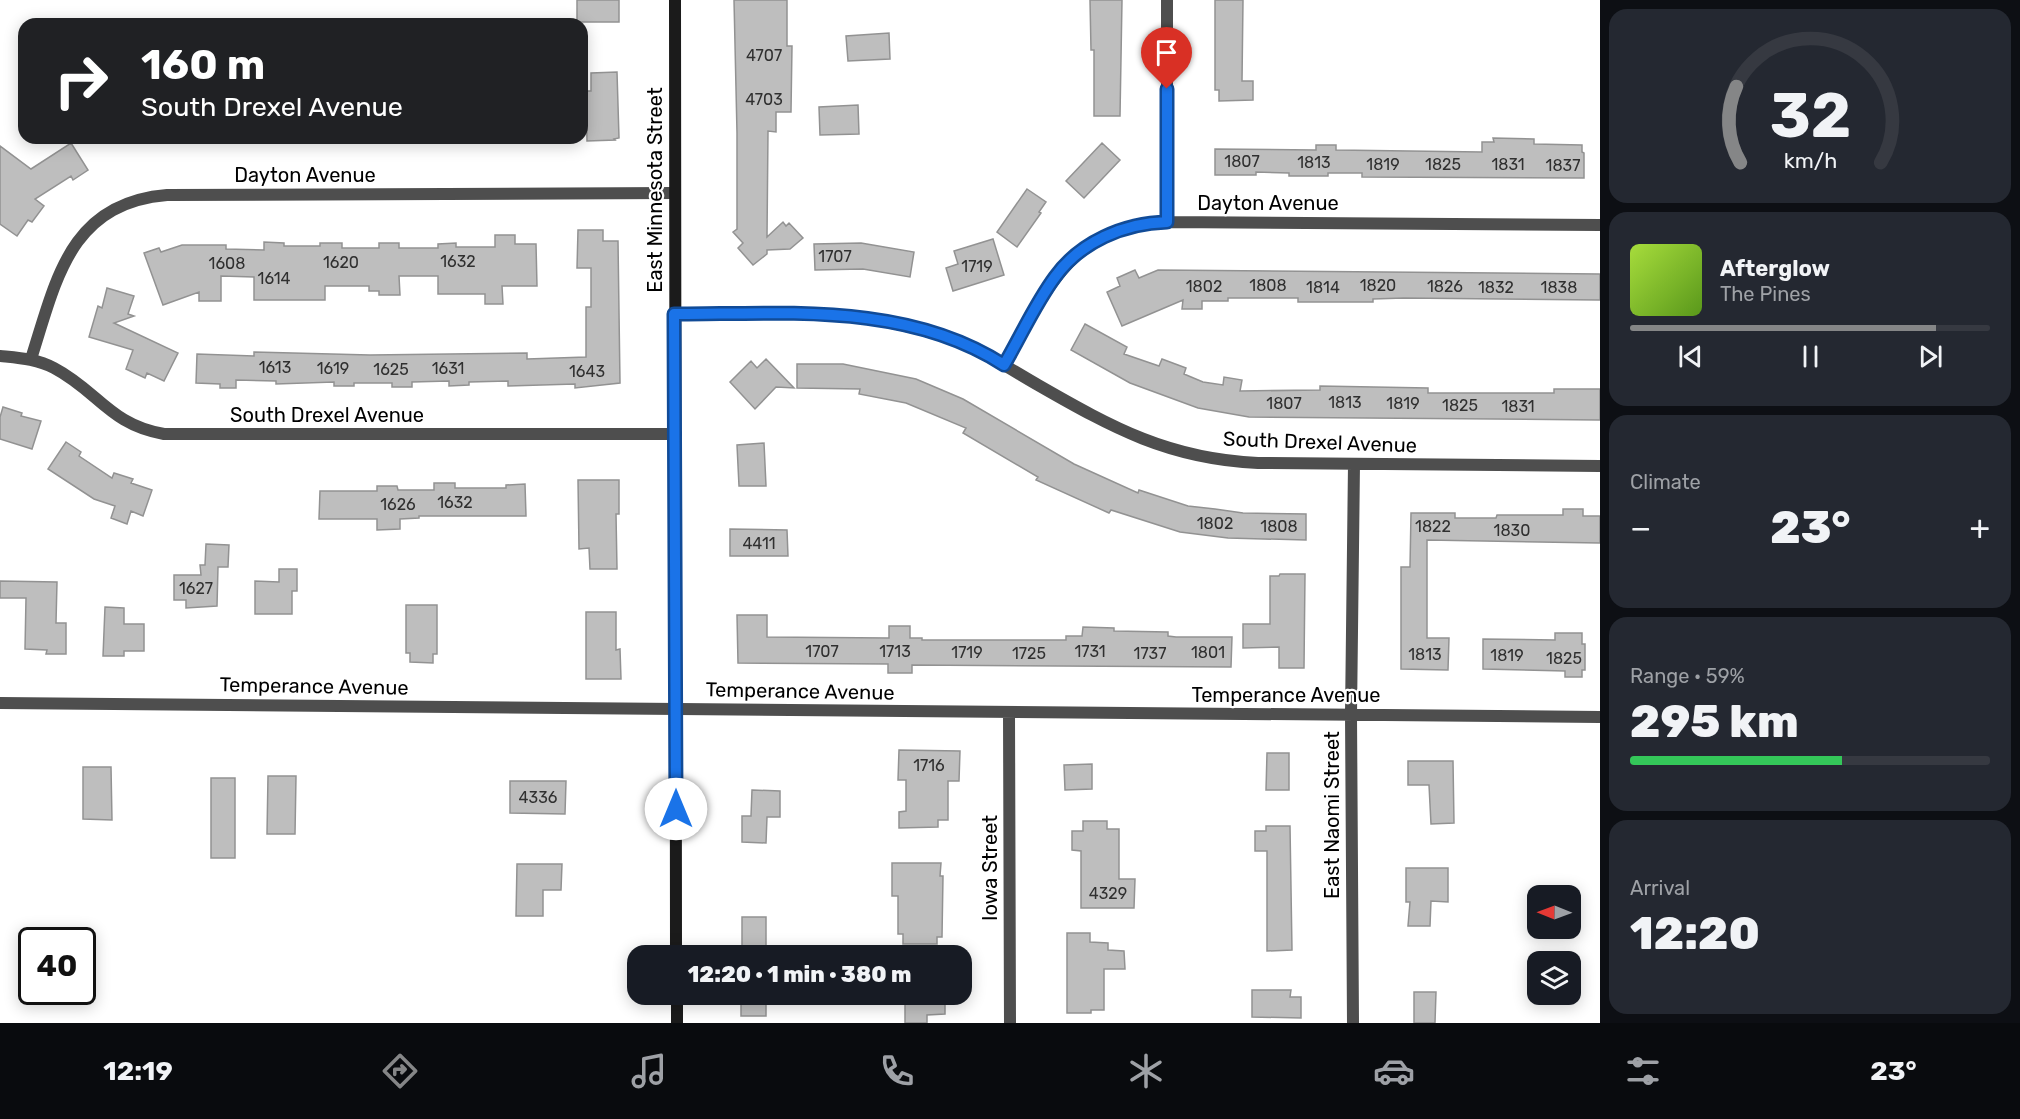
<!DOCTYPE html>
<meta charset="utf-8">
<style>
body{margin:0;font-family:Rubik,sans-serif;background:#242831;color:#f1f3f6;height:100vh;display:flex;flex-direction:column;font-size:22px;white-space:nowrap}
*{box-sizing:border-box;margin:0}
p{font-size:20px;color:#9ea1a6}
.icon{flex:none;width:33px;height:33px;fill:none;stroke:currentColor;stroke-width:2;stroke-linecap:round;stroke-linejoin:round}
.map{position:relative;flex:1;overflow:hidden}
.details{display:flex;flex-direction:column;gap:9px;padding:9px;background:#0d0f14;width:420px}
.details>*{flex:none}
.banner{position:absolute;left:18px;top:18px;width:570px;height:126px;border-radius:18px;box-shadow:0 3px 15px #0003;background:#202124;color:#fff;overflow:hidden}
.needle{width:39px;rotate:271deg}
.controls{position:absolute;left:1527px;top:885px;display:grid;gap:12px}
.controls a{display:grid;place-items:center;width:54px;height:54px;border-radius:12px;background:#171b24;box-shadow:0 3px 15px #0003;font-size:30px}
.speed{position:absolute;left:18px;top:927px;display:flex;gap:12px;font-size:30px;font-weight:700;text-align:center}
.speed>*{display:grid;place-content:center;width:78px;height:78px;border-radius:50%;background:#171b24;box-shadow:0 3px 15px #0003;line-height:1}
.speed .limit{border:3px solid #111;border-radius:9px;background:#fff;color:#111}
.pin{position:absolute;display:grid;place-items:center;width:51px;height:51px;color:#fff;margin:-62px -26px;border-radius:50% 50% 50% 0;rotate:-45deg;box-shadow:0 0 6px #0007}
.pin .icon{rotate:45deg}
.me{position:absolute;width:66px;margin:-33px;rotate:0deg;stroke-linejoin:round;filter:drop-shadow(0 0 4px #0008)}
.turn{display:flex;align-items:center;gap:21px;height:126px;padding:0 24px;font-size:27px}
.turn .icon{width:78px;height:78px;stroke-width:2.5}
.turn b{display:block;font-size:42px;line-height:51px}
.big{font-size:45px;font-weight:800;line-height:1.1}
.details .card{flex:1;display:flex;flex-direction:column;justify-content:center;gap:9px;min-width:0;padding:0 21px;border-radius:18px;background:#242831}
.details .dial{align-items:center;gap:0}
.dial svg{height:156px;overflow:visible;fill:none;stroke:#363941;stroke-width:7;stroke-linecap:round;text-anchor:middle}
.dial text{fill:#f1f3f6;stroke:none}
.song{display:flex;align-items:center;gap:18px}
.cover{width:72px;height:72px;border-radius:9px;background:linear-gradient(135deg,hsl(80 70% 55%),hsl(90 70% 35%))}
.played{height:6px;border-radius:3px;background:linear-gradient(90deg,#858687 85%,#363941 85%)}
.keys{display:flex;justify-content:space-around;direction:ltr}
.heat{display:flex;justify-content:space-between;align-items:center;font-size:33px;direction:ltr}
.charge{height:9px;border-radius:4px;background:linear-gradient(90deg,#34c759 59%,#363941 0)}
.trip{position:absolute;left:627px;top:945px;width:345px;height:60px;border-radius:18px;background:#171b24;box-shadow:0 3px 15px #0003;font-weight:800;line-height:60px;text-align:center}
.tab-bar{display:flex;height:96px;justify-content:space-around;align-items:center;background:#090b0e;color:#9ea1a6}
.tab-bar .icon{width:42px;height:42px}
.tab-bar .active{color:#858687}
.tab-bar b{font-size:27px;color:#f1f3f6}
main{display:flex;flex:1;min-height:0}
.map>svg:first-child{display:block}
.building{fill:#bebebe;stroke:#929292;stroke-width:1.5}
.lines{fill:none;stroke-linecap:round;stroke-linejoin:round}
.street{stroke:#4e4e4e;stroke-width:12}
.secondary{stroke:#1b1b1b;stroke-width:12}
.route-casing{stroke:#114b97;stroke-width:15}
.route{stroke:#1a73e8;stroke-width:10}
.labels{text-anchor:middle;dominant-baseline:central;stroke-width:4.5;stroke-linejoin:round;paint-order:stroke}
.number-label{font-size:16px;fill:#303030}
.street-label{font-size:20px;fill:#000;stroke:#fff}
</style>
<main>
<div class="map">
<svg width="1600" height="1023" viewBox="0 0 1600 1023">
<rect width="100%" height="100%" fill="#fff"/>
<!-- building -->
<path class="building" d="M577 0H619V22H577Z
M734 0H787V46H792L791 112H776V132L768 131 767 237 783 222 786 226 789 223 803 238 790 249 767 250V254L753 265 738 248 743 243 733 232 737 229V133Z
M1090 0H1122L1120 116H1094V50H1091Z
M1215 0H1243L1242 81H1253V100L1219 101V90H1215Z
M889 33 890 59 848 61 846 36Z
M617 72 619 138 614 139 615 140 587 141 586 91H591V73Z
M858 105 859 134 820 135 819 107Z
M1493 138 1534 139V144L1582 145V152L1584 153V178L1362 177V173H1328V176H1289V173L1256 172V175H1215V149L1316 150V145H1336V150L1482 152V142H1494Z
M71 143 88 170 73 180 71 176 35 199 44 206 32 222 28 220 17 236 0 224V146L31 169Z
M1102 143 1120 160 1084 198 1066 181Z
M1027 189 1046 202 1039 212 1041 213 1017 247 997 232Z
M578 230H603V241H618L620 383 575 388V384L508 386V381L469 382V385L449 386V381L412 382V387H392V383H354V386H334V382L276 384V381L236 380V388H220V384L196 383 197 354 254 356V352L370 355 527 353V359L586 357V307H591V268H577Z
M495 235H515V244H536L537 286H502L503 304H485V294H438V276H399L400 295H379V291H369V286H325V300H254V277L221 276V301H199V292L163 305 144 253 159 248 161 252 182 245H226V249L264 250V242L284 243V246H320V243H342V248H379V243H399V248H438V244L456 243V247H495Z
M993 239 1004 275 953 291 946 268 958 264 954 251Z
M861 243 914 252 910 277 863 269 815 270 814 244Z
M1135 270 1139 278 1158 270 1600 274V300L1404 298 1373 299V302H1298V298H1228V301H1202V309H1182L1183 300 1122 326 1107 292 1120 286 1117 278Z
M107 288 134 296 128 314 134 316 114 323 178 353 164 381 147 373 145 378 126 369 133 350 89 337 98 306 102 308Z
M1085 324 1127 347 1124 354 1159 366 1162 359 1186 368 1184 374 1203 382 1223 385 1224 377 1242 380 1240 391 1320 390V386L1428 388V393H1554V389H1600V420L1249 417 1198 408 1130 383 1071 350Z
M766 359 794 388 776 387 755 409 730 382 751 361 757 368Z
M797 364H843L916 379 963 399 1074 464 1138 493 1139 490 1188 506 1215 509 1243 513 1306 514V540L1228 538 1180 532 1111 510 1109 513 1036 480 1038 477 963 433 966 428 906 403 859 394 860 389 797 388Z
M3 407 22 413 21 416 41 421 32 449 0 439V417Z
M66 442 81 452 79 456 112 478 114 473 133 479 131 483 152 490 143 516 131 511 127 524 111 518 115 506 94 499 48 469Z
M764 443 766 486H739L737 445Z
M578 480H619V514H616L617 569H590L589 548 579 549Z
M434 483H455V488H506V485L525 484 526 516H419V518L400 519V529L377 530V519H319L320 491H377V486H397L398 490H434Z
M1563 509H1583V516H1600V543L1427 540V638H1449L1448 670 1401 669V567H1410L1411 513H1455V518H1496L1497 515H1563Z
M730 529 787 530 788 556H730Z
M206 544 229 545 228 567H218L217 606 186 608V600H174V575H201L200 565H205Z
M279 569H297V591H292V614H255V581L279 582Z
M1280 574H1305L1304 668H1279V647L1243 648V624H1270V576H1279Z
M0 581 57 582 56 623H66V654H46L47 650 25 649 26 598H0Z
M406 605H437V654H433V663L410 662V653H406Z
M105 607 124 608V624H144V651H124V656H103Z
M586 612H616V650L620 649 621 679H586Z
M737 615H767V637L889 638V626H910V638H922V640H1066V636H1082L1083 627 1114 628V631L1168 632V636L1176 637H1232L1231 667 912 665V673H888V664L738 663Z
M1555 633H1582V644H1585V670H1582V677H1565V671L1483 669V639L1555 640Z
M899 750 960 751 959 781H948V820H938V827L899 828V812L906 811V780H898Z
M1267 753H1289V790H1266Z
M1408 761H1453L1454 823 1431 824 1429 785H1408Z
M1092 764V789L1065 790 1064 765Z
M83 767H111L112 820 83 819Z
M268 776H296L295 834H267Z
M211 778H235V858H211Z
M510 781H566L565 814 510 813Z
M752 790 780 791V817H767L766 843 742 842V816H751Z
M1083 821H1107V829H1119V879H1135L1134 908H1081V851L1072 850V831H1083Z
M1266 826H1290L1292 950 1267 951V851H1255V831H1266Z
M892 863H941L940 876H943L942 937H937V944H903V934H898V896H892Z
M517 864H562L561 890H543V916H516Z
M1406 868H1448V902L1431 901 1430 926H1408L1410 902H1406Z
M742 917H766V956H742Z
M1067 933H1090V942L1108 943V950L1124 951 1125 969H1104V1010H1091V1013H1067Z
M1252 990H1291L1290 997H1301V1018L1252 1017Z
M1414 992H1436L1435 1023H1414Z
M741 994H766V1016H741Z
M905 994H945V1014L927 1015V1023H905Z"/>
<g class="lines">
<!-- street -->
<path class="street" d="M1167 222V0
M674 313C771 314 866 306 958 342 986 353 1012 370 1038 385 1113 428 1169 459 1258 463L1600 466
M0 356C19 358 37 359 54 368 98 391 110 425 164 434H676
M31 359C56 281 69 203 167 195L674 193
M1004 365C1046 292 1069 226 1167 222L1600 225
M0 703 1600 717
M1009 712 1010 1023
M1353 1023 1351 715 1354 464"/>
<!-- secondary -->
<path class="secondary" d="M675 0 676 956
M677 994V1023"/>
</g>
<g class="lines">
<!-- route casing -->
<g class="route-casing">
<path id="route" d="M676 809 674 314C785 314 907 302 1004 365 1021 336 1035 304 1055 277 1080 242 1124 223 1167 222V89"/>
</g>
<!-- route -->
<use href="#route" class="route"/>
</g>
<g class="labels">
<!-- number labels -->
<g class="number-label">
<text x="764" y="55">4707</text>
<text x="764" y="99">4703</text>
<text x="1242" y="161">1807</text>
<text x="1314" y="162">1813</text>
<text x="1383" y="164">1819</text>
<text x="1443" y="164">1825</text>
<text x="1508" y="164">1831</text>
<text x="1563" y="165">1837</text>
<text x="835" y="256">1707</text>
<text x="458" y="261">1632</text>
<text x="341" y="262">1620</text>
<text x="227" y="263">1608</text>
<text x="977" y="266">1719</text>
<text x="274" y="278">1614</text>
<text x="1268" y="285">1808</text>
<text x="1378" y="285">1820</text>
<text x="1204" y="286">1802</text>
<text x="1445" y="286">1826</text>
<text x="1323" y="287">1814</text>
<text x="1496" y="287">1832</text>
<text x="1559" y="287">1838</text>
<text x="275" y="367">1613</text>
<text x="333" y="368">1619</text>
<text x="448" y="368">1631</text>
<text x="391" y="369">1625</text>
<text x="587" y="371">1643</text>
<text x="1345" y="402">1813</text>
<text x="1284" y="403">1807</text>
<text x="1403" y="403">1819</text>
<text x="1460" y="405">1825</text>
<text x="1518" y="406">1831</text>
<text x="455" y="502">1632</text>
<text x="398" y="504">1626</text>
<text x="1215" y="523">1802</text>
<text x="1279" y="526">1808</text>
<text x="1433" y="526">1822</text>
<text x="1512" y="530">1830</text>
<text x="759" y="543">4411</text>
<text x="196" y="588">1627</text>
<text x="822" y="651">1707</text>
<text x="895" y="651">1713</text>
<text x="1090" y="651">1731</text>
<text x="967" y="652">1719</text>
<text x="1208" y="652">1801</text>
<text x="1029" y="653">1725</text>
<text x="1150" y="653">1737</text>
<text x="1425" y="654">1813</text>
<text x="1507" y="655">1819</text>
<text x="1564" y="658">1825</text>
<text x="929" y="765">1716</text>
<text x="538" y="797">4336</text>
<text x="1108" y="893">4329</text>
</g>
<!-- street labels -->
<g class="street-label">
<text x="305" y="175">Dayton Avenue</text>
<text transform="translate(655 190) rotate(-90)">East Minnesota Street</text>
<text x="1268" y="203">Dayton Avenue</text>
<text x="327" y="415">South Drexel Avenue</text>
<text transform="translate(1320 442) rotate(2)">South Drexel Avenue</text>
<text transform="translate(314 686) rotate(1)">Temperance Avenue</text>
<text transform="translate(800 691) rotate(1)">Temperance Avenue</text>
<text x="1286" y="695">Temperance Avenue</text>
<text transform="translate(1332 815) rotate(-90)">East Naomi Street</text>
<text transform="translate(990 868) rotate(-90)">Iowa Street</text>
</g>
</g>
</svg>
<div class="controls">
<a><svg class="needle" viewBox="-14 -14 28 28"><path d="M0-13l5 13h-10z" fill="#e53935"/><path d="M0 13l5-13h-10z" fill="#9ea1a6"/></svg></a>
<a><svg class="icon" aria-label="layers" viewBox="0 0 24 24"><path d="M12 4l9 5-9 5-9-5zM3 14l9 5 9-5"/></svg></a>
</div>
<div class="speed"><div class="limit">40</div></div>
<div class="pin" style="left:1167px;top:89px;background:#d93025"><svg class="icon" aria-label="arrive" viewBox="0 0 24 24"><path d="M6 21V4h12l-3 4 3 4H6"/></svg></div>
<svg class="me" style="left:676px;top:809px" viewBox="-20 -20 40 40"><circle r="19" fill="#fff"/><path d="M0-13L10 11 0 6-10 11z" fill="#1a73e8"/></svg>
<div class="trip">12:20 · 1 min · 380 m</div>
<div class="banner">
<div class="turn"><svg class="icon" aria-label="right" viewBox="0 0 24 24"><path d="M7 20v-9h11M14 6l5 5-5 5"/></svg><div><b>160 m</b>South Drexel Avenue</div></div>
</div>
</div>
<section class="details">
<div class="card dial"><svg viewBox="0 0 100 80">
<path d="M14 69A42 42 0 1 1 86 69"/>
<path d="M14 69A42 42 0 0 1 12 30" stroke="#858687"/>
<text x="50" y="56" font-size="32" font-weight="700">32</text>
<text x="50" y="72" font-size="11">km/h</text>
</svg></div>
<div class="card">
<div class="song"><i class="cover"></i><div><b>Afterglow</b><p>The Pines</p></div></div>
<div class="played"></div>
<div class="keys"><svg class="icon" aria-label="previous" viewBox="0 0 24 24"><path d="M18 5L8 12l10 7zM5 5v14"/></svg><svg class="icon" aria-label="pause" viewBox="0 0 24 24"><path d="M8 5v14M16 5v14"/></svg><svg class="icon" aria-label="next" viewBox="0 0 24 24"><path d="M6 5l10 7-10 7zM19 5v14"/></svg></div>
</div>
<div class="card"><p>Climate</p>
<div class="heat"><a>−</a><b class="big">23°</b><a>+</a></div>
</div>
<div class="card"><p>Range · 59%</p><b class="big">295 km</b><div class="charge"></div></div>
<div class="card"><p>Arrival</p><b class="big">12:20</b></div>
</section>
</main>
<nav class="tab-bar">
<b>12:19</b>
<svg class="icon active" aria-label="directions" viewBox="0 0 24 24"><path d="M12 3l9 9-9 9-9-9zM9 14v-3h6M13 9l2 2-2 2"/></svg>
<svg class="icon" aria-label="music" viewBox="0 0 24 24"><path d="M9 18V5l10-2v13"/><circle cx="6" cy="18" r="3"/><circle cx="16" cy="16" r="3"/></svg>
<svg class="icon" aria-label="phone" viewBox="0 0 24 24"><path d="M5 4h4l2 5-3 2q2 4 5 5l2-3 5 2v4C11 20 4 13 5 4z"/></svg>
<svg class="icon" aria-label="climate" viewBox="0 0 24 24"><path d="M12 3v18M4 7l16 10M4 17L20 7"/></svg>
<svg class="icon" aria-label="car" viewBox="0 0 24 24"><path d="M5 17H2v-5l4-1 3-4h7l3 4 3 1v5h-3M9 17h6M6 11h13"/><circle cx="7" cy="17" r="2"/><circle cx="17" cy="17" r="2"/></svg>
<svg class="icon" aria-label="filters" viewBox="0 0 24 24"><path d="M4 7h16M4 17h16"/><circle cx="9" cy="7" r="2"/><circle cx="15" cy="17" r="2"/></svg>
<b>23°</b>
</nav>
